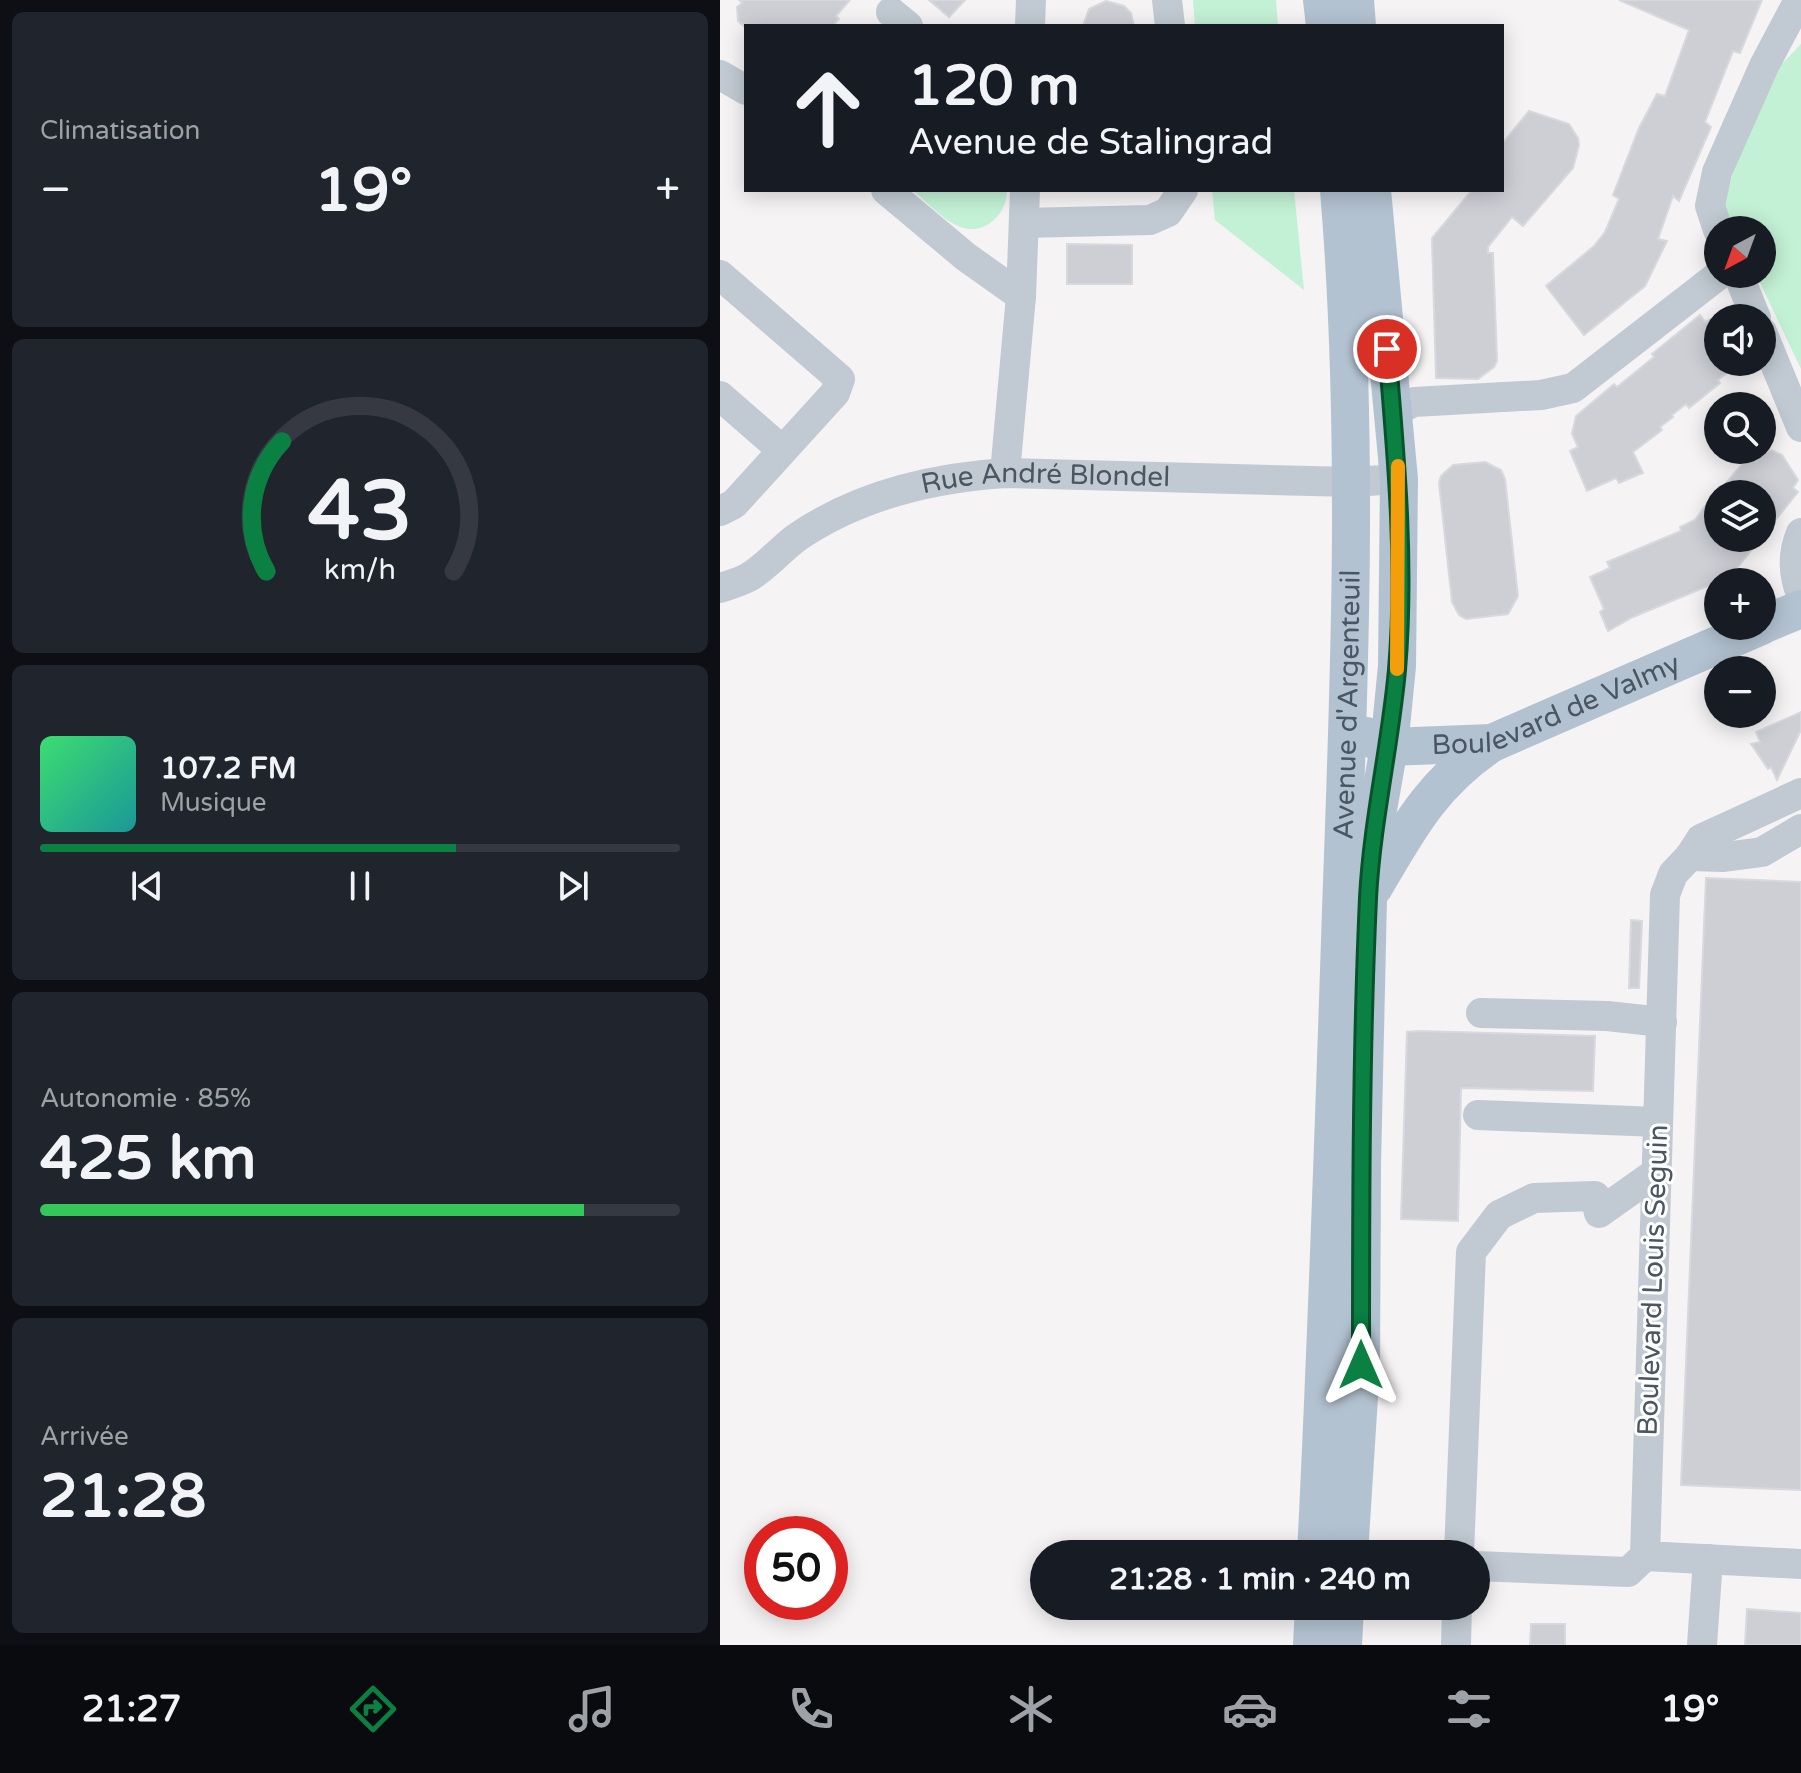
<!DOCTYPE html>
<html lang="fr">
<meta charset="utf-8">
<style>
body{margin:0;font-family:"Varela Round",sans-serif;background:#20242c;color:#f1f3f6;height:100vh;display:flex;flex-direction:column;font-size:30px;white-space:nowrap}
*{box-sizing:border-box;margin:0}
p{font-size:26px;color:#9ea1a6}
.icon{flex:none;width:44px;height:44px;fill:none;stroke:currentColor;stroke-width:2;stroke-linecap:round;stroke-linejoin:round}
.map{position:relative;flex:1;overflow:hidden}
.sheet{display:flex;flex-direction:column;gap:12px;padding:12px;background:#0d0f14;width:720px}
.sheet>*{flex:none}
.banner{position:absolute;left:24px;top:24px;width:760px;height:168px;border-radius:0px;box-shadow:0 4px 20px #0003;background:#171b24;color:#f1f3f6;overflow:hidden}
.needle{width:52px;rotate:221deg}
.fabs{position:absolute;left:984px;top:216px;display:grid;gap:16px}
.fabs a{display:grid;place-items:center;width:72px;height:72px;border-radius:50%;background:#171b24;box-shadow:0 4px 20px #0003;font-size:40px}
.speed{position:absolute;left:24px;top:1516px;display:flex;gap:16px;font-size:40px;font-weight:700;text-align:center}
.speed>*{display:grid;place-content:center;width:104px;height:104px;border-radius:50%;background:#171b24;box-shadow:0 4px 20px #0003;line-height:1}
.speed .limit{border:12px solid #d22;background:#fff;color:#111}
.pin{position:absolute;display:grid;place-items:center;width:68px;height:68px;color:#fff;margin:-34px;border:4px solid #fff;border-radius:50%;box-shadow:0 2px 8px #0007}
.me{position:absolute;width:88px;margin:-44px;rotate:0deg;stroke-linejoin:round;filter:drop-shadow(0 0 6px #0008)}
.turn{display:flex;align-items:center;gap:28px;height:168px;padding:0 32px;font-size:36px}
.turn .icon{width:104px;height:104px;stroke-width:2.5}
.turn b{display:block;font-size:56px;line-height:68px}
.big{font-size:60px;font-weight:700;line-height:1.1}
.sheet .card{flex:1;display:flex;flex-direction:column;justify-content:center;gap:12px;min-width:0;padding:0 28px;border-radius:12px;background:#20242c}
.sheet .dial{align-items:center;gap:0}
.dial svg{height:208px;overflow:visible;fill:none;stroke:#363941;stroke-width:7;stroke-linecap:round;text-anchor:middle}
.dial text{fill:#f1f3f6;stroke:none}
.song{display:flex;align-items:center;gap:24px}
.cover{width:96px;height:96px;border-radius:12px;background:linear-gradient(135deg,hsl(140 70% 55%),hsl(180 70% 35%))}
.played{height:8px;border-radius:4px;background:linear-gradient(90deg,#0b8043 65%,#363941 65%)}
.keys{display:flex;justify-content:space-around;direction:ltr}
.heat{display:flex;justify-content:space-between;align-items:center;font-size:44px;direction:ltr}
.charge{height:12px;border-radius:6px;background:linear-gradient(90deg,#34c759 85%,#363941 0)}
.trip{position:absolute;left:310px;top:1540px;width:460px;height:80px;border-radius:40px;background:#171b24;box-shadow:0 4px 20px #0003;font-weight:700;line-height:80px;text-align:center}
.tabs{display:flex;height:128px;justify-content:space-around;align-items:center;background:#090b0e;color:#9ea1a6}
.tabs .icon{width:56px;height:56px}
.tabs .selected{color:#0b8043}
.tabs b{font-size:36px;color:#f1f3f6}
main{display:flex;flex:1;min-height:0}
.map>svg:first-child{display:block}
.green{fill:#c3f1d5}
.building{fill:#cdcfd5;stroke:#d7d9de;stroke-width:2}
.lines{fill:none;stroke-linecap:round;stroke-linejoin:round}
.minor{stroke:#c1cad2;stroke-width:30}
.major{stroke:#b3c2d1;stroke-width:38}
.route-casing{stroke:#07532c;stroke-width:20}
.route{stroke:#0b8043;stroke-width:14}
.slow{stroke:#f59e0b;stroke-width:14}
.labels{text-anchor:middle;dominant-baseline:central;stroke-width:6;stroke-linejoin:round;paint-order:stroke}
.street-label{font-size:28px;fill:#4a5661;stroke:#fff}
</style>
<main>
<section class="sheet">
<div class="card"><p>Climatisation</p>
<div class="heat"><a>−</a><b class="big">19°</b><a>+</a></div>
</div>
<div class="card dial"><svg viewBox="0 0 100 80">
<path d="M14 69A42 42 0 1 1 86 69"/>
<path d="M14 69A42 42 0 0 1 20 19" stroke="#0b8043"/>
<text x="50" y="56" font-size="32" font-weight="700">43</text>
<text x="50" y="72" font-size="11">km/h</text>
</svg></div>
<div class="card">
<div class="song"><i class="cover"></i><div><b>107.2 FM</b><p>Musique</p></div></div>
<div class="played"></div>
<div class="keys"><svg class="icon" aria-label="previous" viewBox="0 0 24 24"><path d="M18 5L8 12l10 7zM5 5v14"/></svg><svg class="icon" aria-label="pause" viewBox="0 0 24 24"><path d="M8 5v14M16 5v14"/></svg><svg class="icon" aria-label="next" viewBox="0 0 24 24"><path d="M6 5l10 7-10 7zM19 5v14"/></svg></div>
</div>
<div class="card"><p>Autonomie · 85%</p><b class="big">425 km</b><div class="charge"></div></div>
<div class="card"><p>Arrivée</p><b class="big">21:28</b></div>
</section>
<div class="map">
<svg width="1081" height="1645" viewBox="0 0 1081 1645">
<rect width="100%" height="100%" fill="#f5f3f3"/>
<!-- green -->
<path class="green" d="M473 0H556L558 26H475Z
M1081 44V369L1036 274H1042V230H1014L1002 204 1046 80Z
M287 190C287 201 283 211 275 219 245 247 216 210 194 191Z
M492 190H574L584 290 495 220Z"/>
<!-- building -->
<path class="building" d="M19 0H130L116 16 119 19 112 26H26V28L18 21 17 7 22 3Z
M209 0H245L229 17Z
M899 0H1042L1020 53 1013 51 985 122 991 127 959 201 953 196 938 239 947 241 925 286 864 335 826 286 874 246 885 232 899 199 893 195 919 128 937 94 945 96 969 30Z
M386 1 404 6 411 13 414 26H363L369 9Z
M809 111 849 124 858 138 859 145 853 168 803 226 792 217 768 247V253H773L777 361 774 367 758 379 716 378 712 238 752 190H782V144Z
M347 244 412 245V284H347Z
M980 315 985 322 998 316 1007 318H998V362H1012L1015 366 998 380 1000 383 969 408 966 404 952 415 953 417 940 427 942 430 913 452 923 473 899 483 896 478 867 491 850 451 858 447 852 434 856 416 894 384 897 387 934 357 932 354Z
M1051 450 1062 455 1078 480 1073 488 1078 492 1042 537V494H998V538H1041L1010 577 913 617 888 631 880 612 884 609 870 577 890 568 887 562 961 531 960 527 975 520 999 487 1001 489 1029 456 1036 461 1044 453Z
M765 462 781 470 785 479 798 596 788 614 746 619 739 615 732 602 719 483 721 476 733 465Z
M1081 712V730L1057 780 1051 767 1048 769 1031 744 1040 742 1036 732Z
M986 878 1081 882V1490L961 1485Z
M911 920 922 921 919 988H909Z
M698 1031 875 1036 873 1091 741 1088 738 1221 681 1219 687 1032Z
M1027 1609 1081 1613V1645H1025Z
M811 1624H845V1645H810Z"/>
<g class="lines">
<!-- minor -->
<g class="minor">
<path d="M447 0 450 26"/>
<path d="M171 12 188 26"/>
<path d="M310 26 311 0"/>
<path d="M0 75 26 90"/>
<path d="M166 190 246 257 301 296"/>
<path d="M304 223 430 220 448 212 463 190"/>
<path d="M998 230 990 206 997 172 1044 66 1079 0"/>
<path d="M1018 274 1036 318"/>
<path d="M0 275 120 379 115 393 14 504 0 511"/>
<path d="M1042 332 1081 427"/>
<path d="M0 396 62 450"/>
<path d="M672 412 694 402 821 395 853 388 1000 274"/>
<path d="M285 473 301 296 305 190"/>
<path d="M1081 533C1072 555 1073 572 1081 595"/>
<path id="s1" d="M0 588C9 585 20 582 29 577 46 567 60 550 76 538 138 495 211 478 285 473L631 482 679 479"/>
<path d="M1081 793 981 839 970 856 953 874 945 895 925 1556 1081 1564"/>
<path d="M970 856 1004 857 1042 852 1081 829"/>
<path d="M761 1013 887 1016 942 1022"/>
<path d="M758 1115 938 1122"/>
<path d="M739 1554 751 1252 779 1215 814 1198 875 1196 879 1213 937 1172"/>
<path d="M756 1566 908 1572 925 1556"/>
<path d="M736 1645 737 1606"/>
<path d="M982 1645 988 1559"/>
</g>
<!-- major -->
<g class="major">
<path d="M602 0 605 26"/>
<path d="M635 0 637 26"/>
<path d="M1042 625 1081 609"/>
<path id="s2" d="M646 736 669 747 772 743 1041 626"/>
<path d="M654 887C689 827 712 783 772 743"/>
<path id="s3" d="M596 1554C607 1339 614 1125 621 910 630 670 639 429 619 190"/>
<path d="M629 1554 641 1365 642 1165 648 898 653 838 669 747 677 666 679 479 652 190"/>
<path d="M592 1645 594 1606"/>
<path d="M623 1645 625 1606"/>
</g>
</g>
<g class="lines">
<!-- route casing -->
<g class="route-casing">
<path id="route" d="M641 1365C641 1210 641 1053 648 898 652 821 670 747 677 670 686 563 676 456 667 349"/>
</g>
<!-- route -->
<use href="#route" class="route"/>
<!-- slow -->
<path class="slow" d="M677 669 678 466"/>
</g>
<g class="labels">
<!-- street labels -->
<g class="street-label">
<text stroke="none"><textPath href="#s1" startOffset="354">Rue André Blondel</textPath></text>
<text stroke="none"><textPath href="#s2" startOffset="200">Boulevard de Valmy</textPath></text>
<text stroke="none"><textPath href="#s3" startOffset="850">Avenue d'Argenteuil</textPath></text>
<text transform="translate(933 1280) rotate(-88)">Boulevard Louis Seguin</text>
</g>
</g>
</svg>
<div class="fabs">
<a><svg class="needle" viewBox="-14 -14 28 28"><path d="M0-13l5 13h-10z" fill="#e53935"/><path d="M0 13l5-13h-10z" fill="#9ea1a6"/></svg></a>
<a><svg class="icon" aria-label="sound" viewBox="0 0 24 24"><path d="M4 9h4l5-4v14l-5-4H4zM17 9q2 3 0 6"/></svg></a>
<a><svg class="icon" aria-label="search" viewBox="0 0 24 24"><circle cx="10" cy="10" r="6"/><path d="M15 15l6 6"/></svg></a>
<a><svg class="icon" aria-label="layers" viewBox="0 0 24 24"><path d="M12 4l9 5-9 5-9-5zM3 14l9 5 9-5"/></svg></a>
<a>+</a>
<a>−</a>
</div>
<div class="speed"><div class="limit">50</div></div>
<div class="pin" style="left:667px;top:349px;background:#d93025"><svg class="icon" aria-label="arrive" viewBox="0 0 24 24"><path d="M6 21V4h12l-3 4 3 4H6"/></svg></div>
<svg class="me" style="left:641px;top:1365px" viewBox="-20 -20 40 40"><path d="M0-17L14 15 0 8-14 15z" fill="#0b8043" stroke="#fff" stroke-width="4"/></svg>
<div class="trip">21:28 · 1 min · 240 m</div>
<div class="banner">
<div class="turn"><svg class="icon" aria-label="ahead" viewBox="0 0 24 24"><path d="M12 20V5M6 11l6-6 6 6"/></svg><div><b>120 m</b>Avenue de Stalingrad</div></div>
</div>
</div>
</main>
<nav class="tabs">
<b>21:27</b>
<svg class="icon selected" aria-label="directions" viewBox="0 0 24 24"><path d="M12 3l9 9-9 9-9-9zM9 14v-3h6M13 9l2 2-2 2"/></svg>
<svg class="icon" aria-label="music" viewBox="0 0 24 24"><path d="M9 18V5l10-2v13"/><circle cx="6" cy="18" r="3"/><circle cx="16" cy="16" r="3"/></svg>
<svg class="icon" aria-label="phone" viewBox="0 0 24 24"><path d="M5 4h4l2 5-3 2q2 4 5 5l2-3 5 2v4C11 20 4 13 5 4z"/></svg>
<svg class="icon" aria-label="climate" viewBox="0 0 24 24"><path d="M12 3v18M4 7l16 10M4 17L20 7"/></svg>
<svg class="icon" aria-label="car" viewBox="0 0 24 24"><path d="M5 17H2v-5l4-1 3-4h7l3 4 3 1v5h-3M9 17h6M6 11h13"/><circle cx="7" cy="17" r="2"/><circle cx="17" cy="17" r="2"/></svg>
<svg class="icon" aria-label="filters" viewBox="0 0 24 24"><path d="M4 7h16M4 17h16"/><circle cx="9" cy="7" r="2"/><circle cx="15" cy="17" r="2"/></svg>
<b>19°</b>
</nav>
